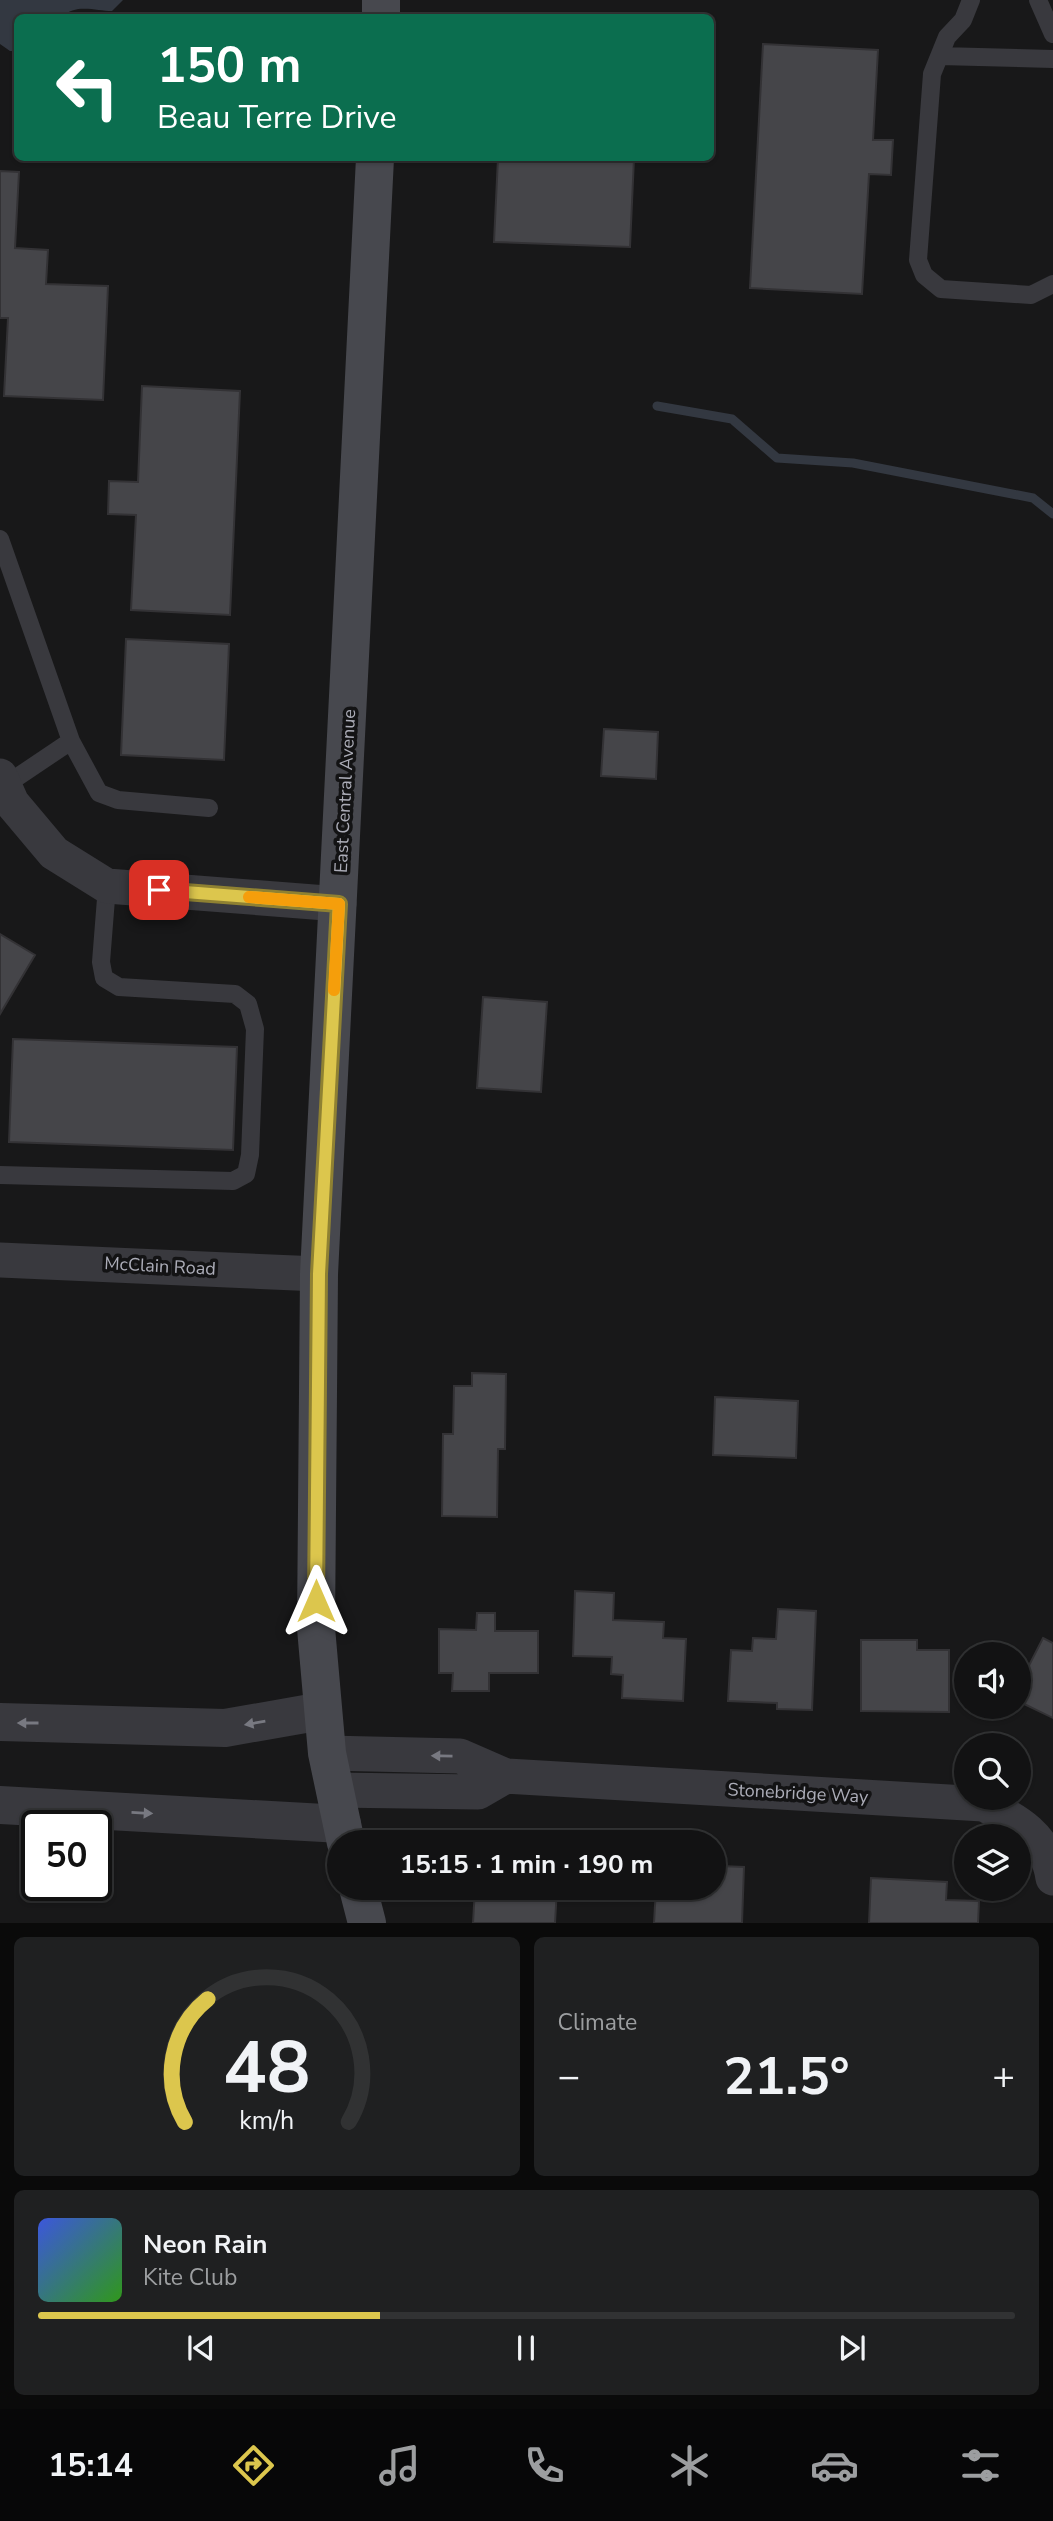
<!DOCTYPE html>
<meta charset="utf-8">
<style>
body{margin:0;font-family:"Nunito Sans",sans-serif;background:#1f2021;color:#f1f3f6;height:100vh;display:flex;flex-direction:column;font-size:26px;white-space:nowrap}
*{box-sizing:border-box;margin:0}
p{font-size:23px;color:#9c9ea0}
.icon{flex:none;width:38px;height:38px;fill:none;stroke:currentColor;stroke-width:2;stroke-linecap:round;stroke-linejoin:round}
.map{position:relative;height:1923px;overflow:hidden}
.sheet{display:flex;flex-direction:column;gap:14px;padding:14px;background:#0a0a0a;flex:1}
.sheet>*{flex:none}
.banner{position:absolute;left:14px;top:14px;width:700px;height:147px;border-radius:10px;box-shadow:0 2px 5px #0004,0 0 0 2px #313233;background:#0b6e4f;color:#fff;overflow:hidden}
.controls{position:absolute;left:954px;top:1642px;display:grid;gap:14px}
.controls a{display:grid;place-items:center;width:77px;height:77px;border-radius:50%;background:#121213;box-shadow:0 2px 5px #0004,0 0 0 2px #313233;font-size:35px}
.speed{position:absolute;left:21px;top:1810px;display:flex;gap:14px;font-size:35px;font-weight:700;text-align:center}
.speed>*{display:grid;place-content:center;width:91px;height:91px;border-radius:50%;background:#121213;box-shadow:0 2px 5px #0004,0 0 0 2px #313233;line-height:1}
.speed .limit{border:4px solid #111;border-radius:10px;background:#fff;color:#111}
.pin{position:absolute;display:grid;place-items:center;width:60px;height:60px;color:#fff;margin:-30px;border-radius:14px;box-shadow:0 4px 10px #0006}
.me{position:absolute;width:77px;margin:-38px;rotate:0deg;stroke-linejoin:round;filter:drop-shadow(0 0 5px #0008)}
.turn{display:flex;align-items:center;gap:24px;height:147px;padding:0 28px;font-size:32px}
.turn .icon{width:91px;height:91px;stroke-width:2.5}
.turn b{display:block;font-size:49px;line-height:60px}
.big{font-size:52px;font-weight:700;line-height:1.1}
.sheet .card{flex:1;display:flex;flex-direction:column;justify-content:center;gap:10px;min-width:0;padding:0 24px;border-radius:10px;background:#1f2021}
.sheet .dial{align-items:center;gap:0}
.dial svg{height:182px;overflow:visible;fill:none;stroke:#313233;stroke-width:7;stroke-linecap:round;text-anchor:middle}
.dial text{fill:#f1f3f6;stroke:none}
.song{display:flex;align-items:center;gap:21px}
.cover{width:84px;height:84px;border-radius:10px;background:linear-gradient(135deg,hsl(230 70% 55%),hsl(110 70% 35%))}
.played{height:7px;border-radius:4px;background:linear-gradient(90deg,#dcc64d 35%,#313233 35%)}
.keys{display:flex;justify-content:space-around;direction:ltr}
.heat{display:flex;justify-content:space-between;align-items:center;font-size:38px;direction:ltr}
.sheet .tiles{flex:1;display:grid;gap:14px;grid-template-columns:1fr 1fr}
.card:last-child{grid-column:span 2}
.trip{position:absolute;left:327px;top:1830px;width:399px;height:70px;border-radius:35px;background:#121213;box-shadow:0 2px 5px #0004,0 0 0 2px #313233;font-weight:700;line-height:70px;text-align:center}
.menu{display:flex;height:112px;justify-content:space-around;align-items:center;background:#070708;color:#9c9ea0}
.menu .icon{width:49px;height:49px}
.menu .on{color:#dcc64d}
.menu b{font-size:32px;color:#f1f3f6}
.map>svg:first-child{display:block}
.water{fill:#333841}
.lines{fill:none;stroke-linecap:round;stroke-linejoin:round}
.stream{stroke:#333841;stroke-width:9}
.building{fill:#454549;stroke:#333235;stroke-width:2}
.service{stroke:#39393e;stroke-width:18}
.minor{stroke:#39393e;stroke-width:35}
.tertiary{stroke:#39393e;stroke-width:38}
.secondary{stroke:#47484e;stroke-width:38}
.oneway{fill:#787981}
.route-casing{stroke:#8f8132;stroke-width:18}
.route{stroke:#dcc64d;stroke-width:12}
.slow{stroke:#f59e0b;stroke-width:12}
.labels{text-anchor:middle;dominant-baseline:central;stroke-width:7;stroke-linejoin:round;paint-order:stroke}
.street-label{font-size:18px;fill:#acadb8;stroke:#131314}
</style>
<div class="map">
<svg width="1053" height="1923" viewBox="0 0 1053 1923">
<rect width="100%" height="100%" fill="#181819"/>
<!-- water -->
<path class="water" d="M0 0H123L112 11C97 11 74 3 63 17L18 18 17 51H10L0 44Z"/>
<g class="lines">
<!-- stream -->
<path class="stream" d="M657 406 732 419 777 458 853 463 1033 498 1053 514"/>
</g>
<!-- building -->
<path class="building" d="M763 44 878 50 873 140H893L891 175 869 174 862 294 750 288Z
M498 158H634L630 247 494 242Z
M0 171 19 172 15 248 48 250 46 284 108 286 103 400 4 396 8 318H0Z
M142 386 240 391 230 615 131 610 136 515 108 514 109 481 138 482Z
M126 639 229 644 224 760 121 755Z
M604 729 658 732 656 779 601 776Z
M0 934 35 955 0 1014Z
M483 997 547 1002 541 1092 477 1088Z
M13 1039 237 1047 233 1150 9 1142Z
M472 1373 506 1374 505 1449H498L497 1517 442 1516 443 1434H453L454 1386H472Z
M715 1397 798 1401 796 1458 713 1455Z
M575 1591 614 1593 613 1620 664 1622 663 1638 686 1639 683 1701 622 1698 623 1675 611 1674 612 1657 573 1656Z
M778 1609 816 1611 812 1710 777 1709V1703L728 1701 731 1650 752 1651 753 1638 776 1639Z
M477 1613H495V1631H538V1673H489V1691H452L453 1673H439V1629L476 1630Z
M1043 1638 1053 1643V1718L1018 1701V1687Z
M861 1640H917V1650H949V1712L861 1711Z
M720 1866 744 1867 742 1923H654L656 1888H714V1878H719Z
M871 1878 947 1882 946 1900 979 1901 978 1923H869Z
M475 1888H557L555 1923H473Z"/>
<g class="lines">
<!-- service -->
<path class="service" d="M971 0 963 20 947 37 932 74 918 260 924 275 941 289 1031 295 1053 284
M1038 0 1053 34
M940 56 1053 59
M0 539 71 741 99 793 118 800 209 808
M4 786 71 741
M0 1175 233 1181 246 1174 250 1155 255 1029 248 1004 235 994 119 987 104 978 101 962 107 886"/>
<!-- minor -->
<path class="minor" d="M0 776 12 803 54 853 107 886 339 904
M0 1260 319 1274
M327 1753 460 1756 506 1776 983 1804C1017 1820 1047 1837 1053 1878
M334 1790 478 1792 506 1776"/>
<!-- tertiary -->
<path class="tertiary" d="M0 1722 225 1728 322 1711
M0 1805 342 1824"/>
<!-- secondary -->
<path class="secondary" d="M381 18V0
M346 1843 327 1753 316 1628 319 1274 375 158
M358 1888 367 1923"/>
</g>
<!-- one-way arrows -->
<defs><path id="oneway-solid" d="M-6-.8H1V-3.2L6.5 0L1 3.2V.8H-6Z" transform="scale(1.75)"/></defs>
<g class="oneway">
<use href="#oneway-solid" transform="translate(28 1723) rotate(-180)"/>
<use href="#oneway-solid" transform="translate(255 1723) rotate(170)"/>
<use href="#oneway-solid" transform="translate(442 1756) rotate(-179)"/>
<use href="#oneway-solid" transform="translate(142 1813) rotate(3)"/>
</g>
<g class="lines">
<!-- route casing -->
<g class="route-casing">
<path id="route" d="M159 890 339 904 319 1274 316 1601"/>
</g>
<!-- route -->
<use href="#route" class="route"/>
<!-- slow -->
<path class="slow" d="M249 897 339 904 334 990"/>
</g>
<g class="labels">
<!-- street labels -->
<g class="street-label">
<text transform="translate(345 791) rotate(-87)">East Central Avenue</text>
<text transform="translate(160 1266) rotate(3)">McClain Road</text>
<text transform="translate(798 1793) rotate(3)">Stonebridge Way</text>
</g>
</g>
</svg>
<div class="controls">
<a><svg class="icon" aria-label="sound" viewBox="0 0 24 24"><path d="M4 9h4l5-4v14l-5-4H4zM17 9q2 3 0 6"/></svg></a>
<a><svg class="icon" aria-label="search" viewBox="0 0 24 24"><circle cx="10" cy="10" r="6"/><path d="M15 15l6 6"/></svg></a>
<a><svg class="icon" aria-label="layers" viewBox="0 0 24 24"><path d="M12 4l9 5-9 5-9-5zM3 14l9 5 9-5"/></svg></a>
</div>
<div class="speed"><div class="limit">50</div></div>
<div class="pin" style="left:159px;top:890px;background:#d93025"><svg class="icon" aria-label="arrive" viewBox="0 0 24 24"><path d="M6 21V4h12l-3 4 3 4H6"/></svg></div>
<svg class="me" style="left:316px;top:1601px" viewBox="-20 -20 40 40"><path d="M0-17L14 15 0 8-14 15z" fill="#dcc64d" stroke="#fff" stroke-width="4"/></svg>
<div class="trip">15:15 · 1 min · 190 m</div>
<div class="banner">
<div class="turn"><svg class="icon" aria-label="left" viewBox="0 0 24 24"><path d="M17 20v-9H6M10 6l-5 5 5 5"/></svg><div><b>150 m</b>Beau Terre Drive</div></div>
</div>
</div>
<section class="sheet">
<div class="tiles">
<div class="card dial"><svg viewBox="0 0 100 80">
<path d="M14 69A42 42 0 1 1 86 69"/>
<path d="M14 69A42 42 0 0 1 24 15" stroke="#dcc64d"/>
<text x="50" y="56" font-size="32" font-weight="700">48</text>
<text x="50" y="72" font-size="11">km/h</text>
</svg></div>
<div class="card"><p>Climate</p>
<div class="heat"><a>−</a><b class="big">21.5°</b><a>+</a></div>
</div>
<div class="card">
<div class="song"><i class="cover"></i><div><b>Neon Rain</b><p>Kite Club</p></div></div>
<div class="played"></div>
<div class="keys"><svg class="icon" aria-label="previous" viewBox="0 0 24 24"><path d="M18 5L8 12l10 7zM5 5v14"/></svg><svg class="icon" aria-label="pause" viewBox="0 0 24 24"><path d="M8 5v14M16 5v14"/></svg><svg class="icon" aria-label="next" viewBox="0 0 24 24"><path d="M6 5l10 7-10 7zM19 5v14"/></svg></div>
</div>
</div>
</section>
<nav class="menu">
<b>15:14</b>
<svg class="icon on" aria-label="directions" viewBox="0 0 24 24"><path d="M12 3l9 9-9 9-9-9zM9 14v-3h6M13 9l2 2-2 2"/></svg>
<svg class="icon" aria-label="music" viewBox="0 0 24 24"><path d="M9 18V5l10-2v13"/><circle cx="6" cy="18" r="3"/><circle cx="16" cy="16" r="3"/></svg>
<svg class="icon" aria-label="phone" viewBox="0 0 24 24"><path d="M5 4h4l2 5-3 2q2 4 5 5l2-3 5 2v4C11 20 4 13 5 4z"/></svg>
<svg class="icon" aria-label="climate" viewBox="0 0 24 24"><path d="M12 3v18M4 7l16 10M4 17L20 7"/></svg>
<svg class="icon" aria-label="car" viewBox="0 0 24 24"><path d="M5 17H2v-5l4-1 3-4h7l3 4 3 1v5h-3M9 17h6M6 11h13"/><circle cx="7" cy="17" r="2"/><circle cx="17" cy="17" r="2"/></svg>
<svg class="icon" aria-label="filters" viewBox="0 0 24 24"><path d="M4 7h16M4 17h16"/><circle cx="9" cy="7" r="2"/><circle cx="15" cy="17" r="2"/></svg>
</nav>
